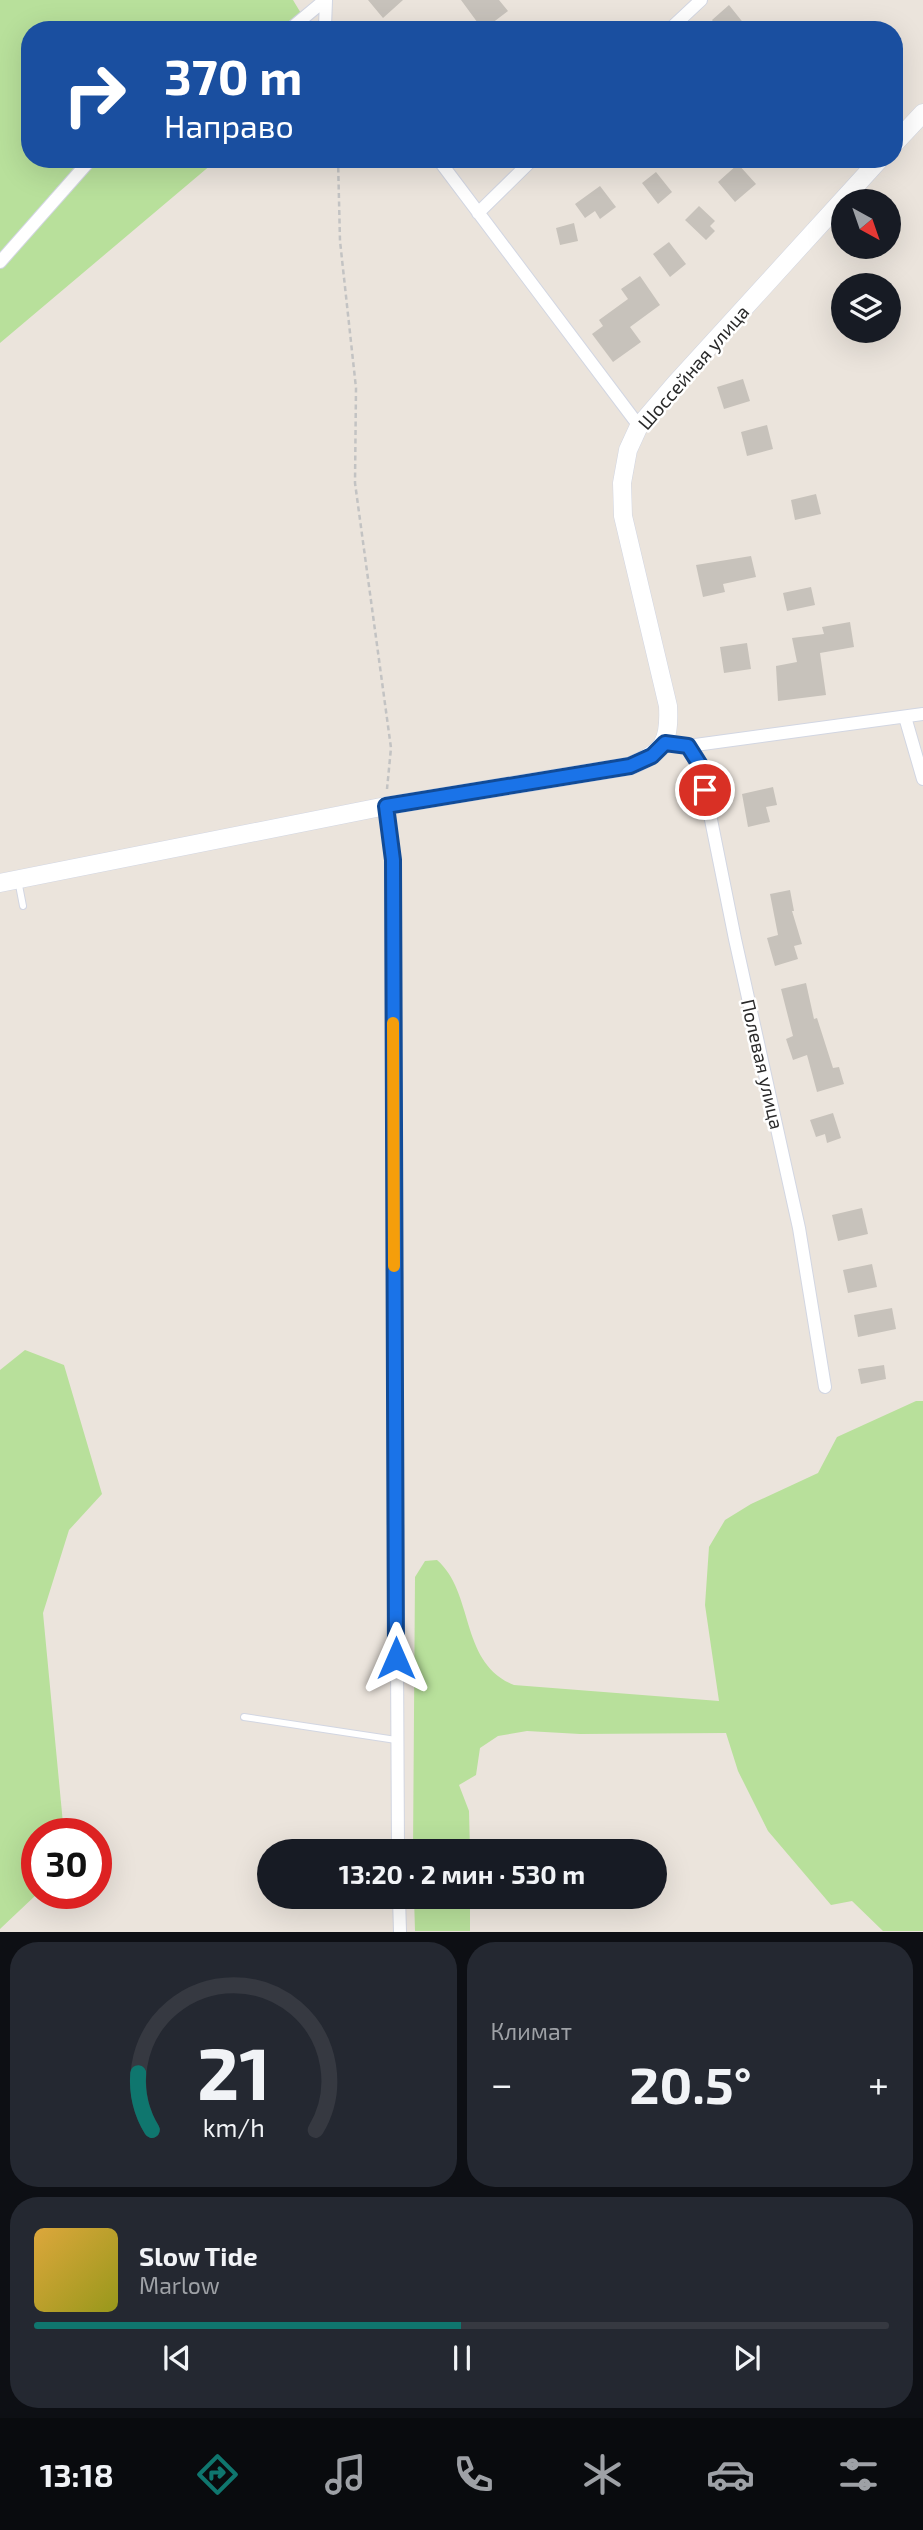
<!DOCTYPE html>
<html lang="ru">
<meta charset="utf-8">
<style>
body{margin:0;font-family:"Exo 2",sans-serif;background:#242831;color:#f1f3f6;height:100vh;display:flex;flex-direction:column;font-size:26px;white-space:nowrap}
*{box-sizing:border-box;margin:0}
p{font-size:23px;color:#9ea1a6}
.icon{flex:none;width:38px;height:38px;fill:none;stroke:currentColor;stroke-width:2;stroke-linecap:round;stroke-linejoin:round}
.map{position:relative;height:1932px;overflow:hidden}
.sheet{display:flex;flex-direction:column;gap:10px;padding:10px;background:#0d0f14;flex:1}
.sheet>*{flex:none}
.hud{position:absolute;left:21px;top:21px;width:882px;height:147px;border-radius:28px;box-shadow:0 7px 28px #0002;background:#1a4fa0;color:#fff;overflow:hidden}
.needle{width:46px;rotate:140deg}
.buttons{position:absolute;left:831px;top:189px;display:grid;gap:14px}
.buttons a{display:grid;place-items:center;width:70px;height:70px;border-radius:50%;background:#171b24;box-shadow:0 7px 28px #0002;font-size:35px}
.speed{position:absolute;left:21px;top:1818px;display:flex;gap:14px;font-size:35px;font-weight:700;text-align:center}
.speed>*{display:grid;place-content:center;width:91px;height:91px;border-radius:50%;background:#171b24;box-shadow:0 7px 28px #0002;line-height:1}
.speed .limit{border:10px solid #d22;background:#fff;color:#111}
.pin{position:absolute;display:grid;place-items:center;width:60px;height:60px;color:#fff;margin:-30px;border:4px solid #fff;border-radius:50%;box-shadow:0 2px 7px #0007}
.me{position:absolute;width:77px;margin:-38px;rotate:0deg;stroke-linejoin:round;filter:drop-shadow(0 0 5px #0008)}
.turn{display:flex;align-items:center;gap:24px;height:147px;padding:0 28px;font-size:32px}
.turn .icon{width:91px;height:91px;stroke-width:2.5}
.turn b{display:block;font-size:49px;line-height:60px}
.big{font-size:52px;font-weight:700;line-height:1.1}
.sheet .widget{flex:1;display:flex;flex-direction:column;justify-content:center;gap:10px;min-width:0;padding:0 24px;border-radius:28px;background:#242831}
.sheet .dial{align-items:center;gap:0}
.dial svg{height:182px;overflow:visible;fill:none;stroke:#363941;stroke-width:7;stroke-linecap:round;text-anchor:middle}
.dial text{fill:#f1f3f6;stroke:none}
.song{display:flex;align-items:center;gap:21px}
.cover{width:84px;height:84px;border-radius:10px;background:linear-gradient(135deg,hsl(40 70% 55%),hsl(60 70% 35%))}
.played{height:7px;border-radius:4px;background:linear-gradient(90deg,#0f766e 50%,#363941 50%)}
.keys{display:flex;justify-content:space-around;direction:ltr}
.heat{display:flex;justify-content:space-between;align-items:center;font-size:38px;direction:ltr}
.sheet .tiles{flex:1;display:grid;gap:10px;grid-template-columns:1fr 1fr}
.widget:last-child{grid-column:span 2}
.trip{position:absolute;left:257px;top:1839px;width:410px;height:70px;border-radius:35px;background:#171b24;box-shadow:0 7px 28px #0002;font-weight:700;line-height:70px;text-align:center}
.menu{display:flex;height:112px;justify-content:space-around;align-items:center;background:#090b0e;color:#9ea1a6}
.menu .icon{width:49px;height:49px}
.menu .active{color:#0f766e}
.menu b{font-size:32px;color:#f1f3f6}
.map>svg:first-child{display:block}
.green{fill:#b8e09b}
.building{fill:#c7c2bb}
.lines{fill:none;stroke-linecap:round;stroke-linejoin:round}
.service-casing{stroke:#d2d6e2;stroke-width:8}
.minor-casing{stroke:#d2d6e2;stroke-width:14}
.secondary-casing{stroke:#d2d6e2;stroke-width:19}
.path{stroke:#c3c3c3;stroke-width:2.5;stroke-dasharray:5 3.5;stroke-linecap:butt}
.service{stroke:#fff;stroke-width:6}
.minor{stroke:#fff;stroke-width:12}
.secondary{stroke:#fff;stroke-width:18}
.route-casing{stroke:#114b97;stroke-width:18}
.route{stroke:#1a73e8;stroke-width:12}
.slow{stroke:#f59e0b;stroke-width:12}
.labels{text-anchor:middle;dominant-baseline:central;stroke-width:5;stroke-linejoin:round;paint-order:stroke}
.street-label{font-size:19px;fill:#2a2a2a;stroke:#fff}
</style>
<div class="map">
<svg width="923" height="1932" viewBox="0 0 923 1932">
<rect width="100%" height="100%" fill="#ebe4dc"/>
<!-- green -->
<path class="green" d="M0 0H293L311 30H30V159H218L0 343Z
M25 1350 64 1365 102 1494 69 1530 43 1613 64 1834H37V1894L0 1929V1370Z
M916 1401H923V1931H883L852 1901 831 1905 768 1831 738 1771 726 1733 580 1734 527 1731 498 1736 480 1748 476 1775 459 1785 469 1811 470 1851H413L415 1577 425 1561 437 1560C475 1593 459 1663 514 1685L719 1701 705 1605 709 1547 725 1520 751 1504 818 1473 837 1437Z
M414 1897H470V1931H415Z"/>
<!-- building -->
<path class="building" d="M368 0H403L383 18Z
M461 0H499L508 11 483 30Z
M729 5 749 30H720L712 20Z
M738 164 756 184 735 202 718 182Z
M656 172 672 192 658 204 642 183Z
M600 186 616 207 600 219 595 211 585 218 575 204Z
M699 206 715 221 710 226 715 231 706 240 685 220Z
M574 223 578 241 560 245 556 228Z
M669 242 686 264 670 277 653 254Z
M640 276 660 305 630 327 641 342 613 362 592 334 603 326 599 320 628 299 621 289Z
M743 379 750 401 724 409 717 387Z
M767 425 773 449 747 456 741 432Z
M816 494 821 514 795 520 791 500Z
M751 556 756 577 723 584 725 592 703 597 696 565Z
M811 587 815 605 787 611 783 593Z
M850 622 854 647 820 653 826 695 778 701 776 666 797 662 792 638 824 634 822 627Z
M747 643 751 669 724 673 720 647Z
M773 787 777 805 766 807 770 822 748 827 742 794Z
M790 890 794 911H792L802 944 794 946 798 959 775 966 767 938 778 935 770 894Z
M806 983 814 1019 817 1018 833 1068 839 1067 844 1084 817 1092 807 1055 793 1060 786 1039 793 1036 781 989Z
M833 1113 841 1138 827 1143 825 1134 816 1137 810 1120Z
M862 1208 868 1234 838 1241 832 1215Z
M872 1264 877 1287 848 1293 843 1270Z
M892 1308 896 1329 858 1337 854 1315Z
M884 1365 886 1379 861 1384 858 1369Z"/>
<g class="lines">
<!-- service casing -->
<g class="service-casing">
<path id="service" d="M18 880 23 906
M244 1717 396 1740"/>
</g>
<!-- minor casing -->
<g class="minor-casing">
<path id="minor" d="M326 0 325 27 328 30
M289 30 325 0
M669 30 701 0
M438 159 639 426
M478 213 533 159
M0 262 91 159
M905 717 923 779
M665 743 688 746 923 714
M688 746 700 765 735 939 799 1228 825 1387
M386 806 393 860 398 1852
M399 1897 400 1932"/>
</g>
<!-- secondary casing -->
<g class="secondary-casing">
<path id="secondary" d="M894 144 923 113
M0 883 386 806 630 766C663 752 670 743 668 706L623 516 622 483 628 450 639 426 675 384 880 159"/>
</g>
<!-- path -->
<path class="path" d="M338 159 340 241 356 388 355 483 391 748 387 789"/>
<!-- service -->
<use href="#service" class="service"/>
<!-- minor -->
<use href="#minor" class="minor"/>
<!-- secondary -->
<use href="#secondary" class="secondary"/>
</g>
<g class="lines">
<!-- route casing -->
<g class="route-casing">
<path id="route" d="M396 1658 393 860 386 806 630 766 652 756 665 743 688 746 700 765 705 790"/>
</g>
<!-- route -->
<use href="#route" class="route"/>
<!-- slow -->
<path class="slow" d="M393 1023 394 1266"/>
</g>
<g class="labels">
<!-- street labels -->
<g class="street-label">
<text transform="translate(693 367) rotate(-49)">Шоссейная улица</text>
<text transform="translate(763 1064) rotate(77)">Полевая улица</text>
</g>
</g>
</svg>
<div class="buttons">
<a><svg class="needle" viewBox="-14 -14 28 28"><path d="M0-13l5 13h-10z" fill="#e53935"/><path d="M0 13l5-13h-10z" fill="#9ea1a6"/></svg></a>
<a><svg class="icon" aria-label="layers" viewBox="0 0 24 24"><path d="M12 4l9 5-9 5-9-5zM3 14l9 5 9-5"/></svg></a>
</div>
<div class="speed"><div class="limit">30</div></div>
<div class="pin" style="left:705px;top:790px;background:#d93025"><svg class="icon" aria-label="arrive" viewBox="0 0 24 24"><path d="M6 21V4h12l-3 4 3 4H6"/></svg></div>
<svg class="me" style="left:396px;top:1658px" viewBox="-20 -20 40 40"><path d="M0-17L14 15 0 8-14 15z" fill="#1a73e8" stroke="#fff" stroke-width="4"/></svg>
<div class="trip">13:20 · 2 мин · 530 m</div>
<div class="hud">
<div class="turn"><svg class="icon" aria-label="right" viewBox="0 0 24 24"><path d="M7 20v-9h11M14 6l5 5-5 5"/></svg><div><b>370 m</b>Направо</div></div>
</div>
</div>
<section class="sheet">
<div class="tiles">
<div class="widget dial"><svg viewBox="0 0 100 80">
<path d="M14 69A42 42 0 1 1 86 69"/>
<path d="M14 69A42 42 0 0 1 8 44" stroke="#0f766e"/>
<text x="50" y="56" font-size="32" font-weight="700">21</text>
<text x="50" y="72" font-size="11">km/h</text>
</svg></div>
<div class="widget"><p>Климат</p>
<div class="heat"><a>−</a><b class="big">20.5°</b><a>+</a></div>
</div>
<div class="widget">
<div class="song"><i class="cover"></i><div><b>Slow Tide</b><p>Marlow</p></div></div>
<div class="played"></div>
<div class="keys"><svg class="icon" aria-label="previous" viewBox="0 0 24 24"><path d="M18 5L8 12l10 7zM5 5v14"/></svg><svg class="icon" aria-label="pause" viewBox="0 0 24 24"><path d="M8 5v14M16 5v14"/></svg><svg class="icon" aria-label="next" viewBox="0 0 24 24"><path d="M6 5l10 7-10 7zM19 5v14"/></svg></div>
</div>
</div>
</section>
<nav class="menu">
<b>13:18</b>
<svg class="icon active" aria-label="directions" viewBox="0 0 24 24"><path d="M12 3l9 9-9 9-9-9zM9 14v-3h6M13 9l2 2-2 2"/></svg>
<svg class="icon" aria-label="music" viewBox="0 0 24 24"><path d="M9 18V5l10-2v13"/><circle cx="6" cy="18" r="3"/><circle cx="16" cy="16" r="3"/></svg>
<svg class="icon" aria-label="phone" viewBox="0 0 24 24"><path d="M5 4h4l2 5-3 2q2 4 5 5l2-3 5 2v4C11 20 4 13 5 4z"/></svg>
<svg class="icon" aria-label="climate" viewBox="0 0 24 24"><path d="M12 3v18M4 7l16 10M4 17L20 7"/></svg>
<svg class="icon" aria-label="car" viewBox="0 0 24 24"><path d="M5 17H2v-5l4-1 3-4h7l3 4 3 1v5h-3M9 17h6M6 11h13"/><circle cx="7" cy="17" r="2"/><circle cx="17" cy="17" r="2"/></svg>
<svg class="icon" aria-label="filters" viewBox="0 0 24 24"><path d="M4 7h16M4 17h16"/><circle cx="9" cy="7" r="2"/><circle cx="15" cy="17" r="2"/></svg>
</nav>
